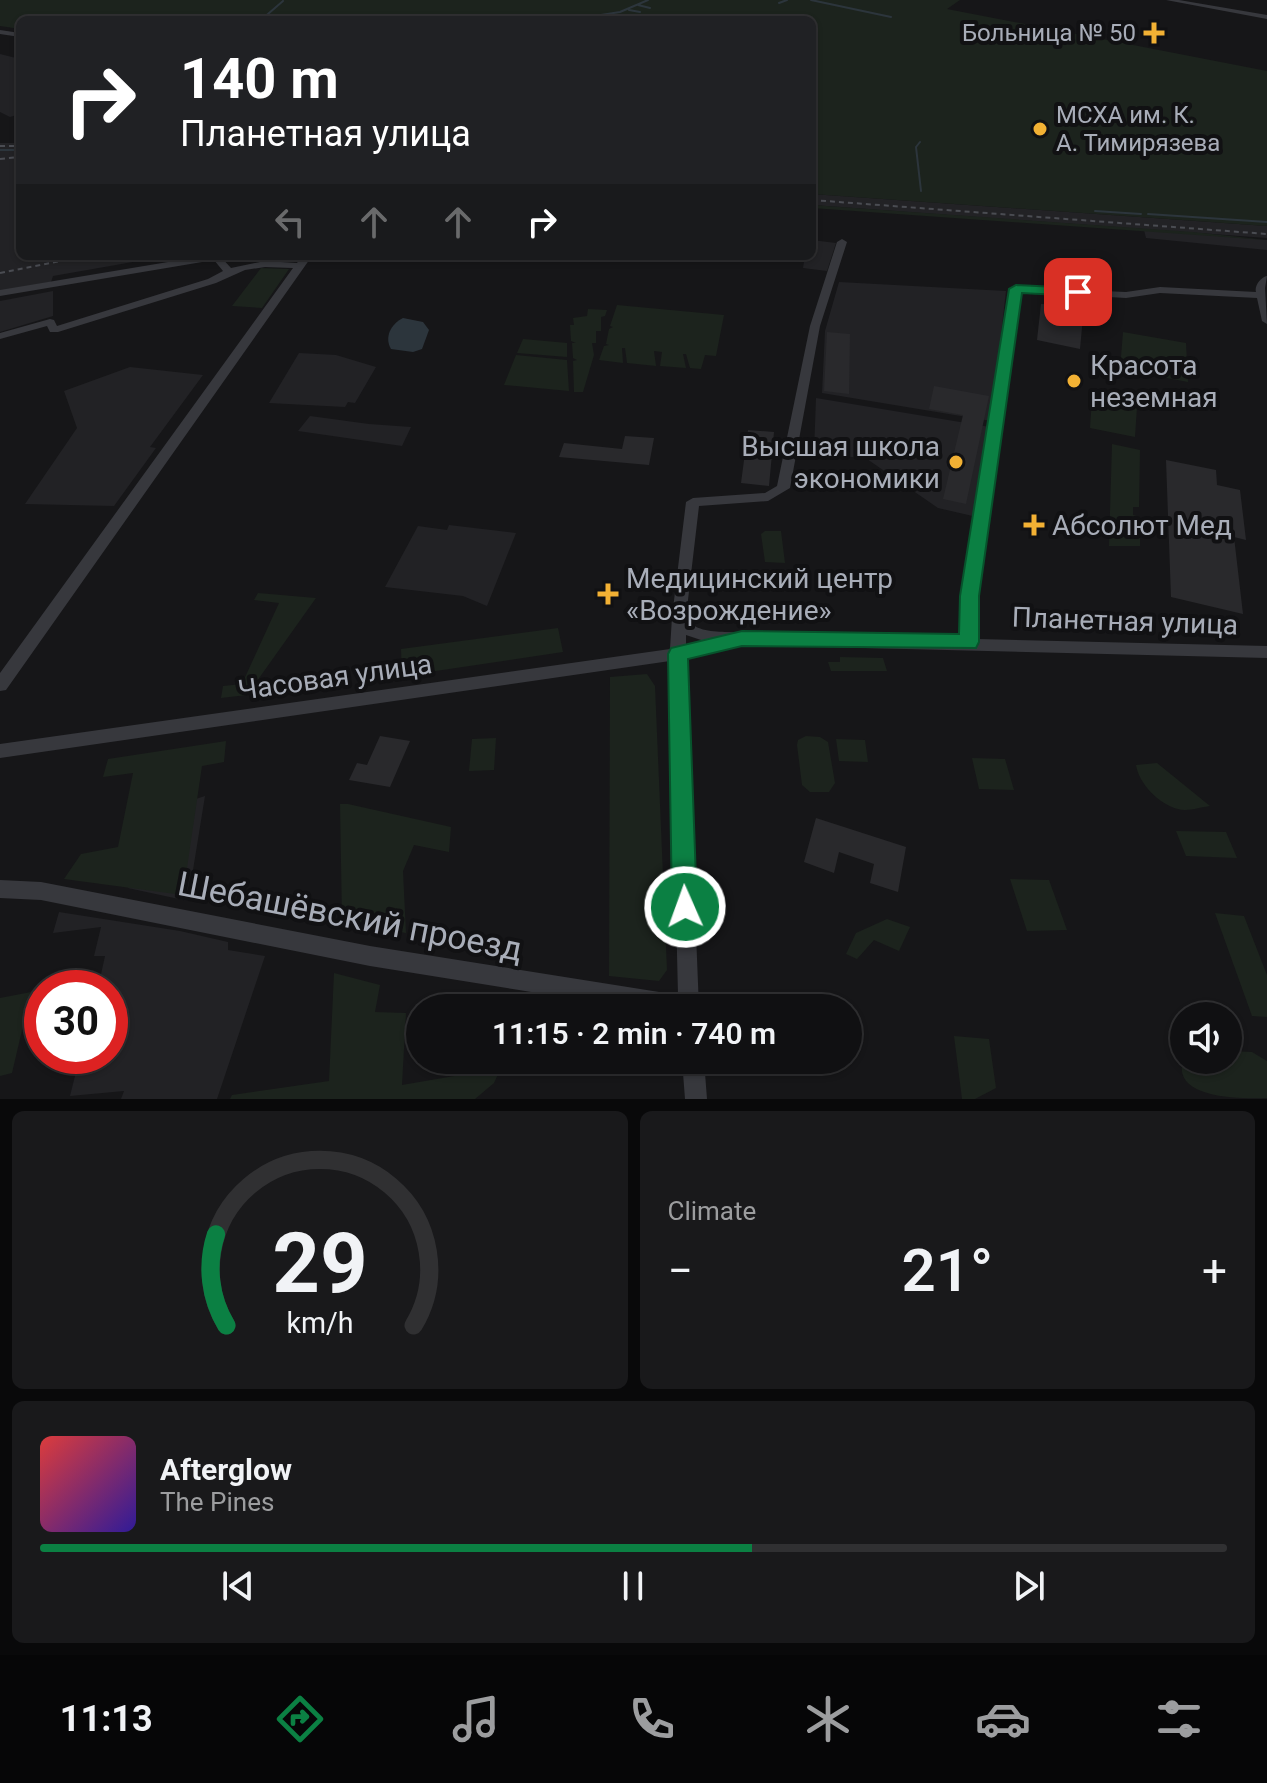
<!DOCTYPE html>
<meta charset="utf-8">
<style>
body{margin:0;font-family:Roboto,sans-serif;background:#19191b;color:#f1f3f6;height:100vh;display:flex;flex-direction:column;font-size:30px;white-space:nowrap}
*{box-sizing:border-box;margin:0}
p{font-size:26px;color:#9c9d9f}
.icon{flex:none;width:44px;height:44px;fill:none;stroke:currentColor;stroke-width:2;stroke-linecap:round;stroke-linejoin:round}
.map{position:relative;height:1099px;overflow:hidden}
.details{display:flex;flex-direction:column;gap:12px;padding:12px;background:#09090a;flex:1}
.details>*{flex:none}
.guide{position:absolute;left:16px;top:16px;width:800px;height:244px;border-radius:12px;box-shadow:0 2px 6px #0004,0 0 0 2px #303032;background:#202124;color:#fff;overflow:hidden}
.buttons{position:absolute;left:1170px;top:1002px;display:grid;gap:16px}
.buttons a{display:grid;place-items:center;width:72px;height:72px;border-radius:50%;background:#101012;box-shadow:0 2px 6px #0004,0 0 0 2px #303032;font-size:40px}
.speed{position:absolute;left:24px;top:970px;display:flex;gap:16px;font-size:40px;font-weight:700;text-align:center}
.speed>*{display:grid;place-content:center;width:104px;height:104px;border-radius:50%;background:#101012;box-shadow:0 2px 6px #0004,0 0 0 2px #303032;line-height:1}
.speed .limit{border:12px solid #d22;background:#fff;color:#111}
.pin{position:absolute;display:grid;place-items:center;width:68px;height:68px;color:#fff;margin:-34px;border-radius:16px;box-shadow:0 4px 12px #0006}
.me{position:absolute;width:88px;margin:-44px;rotate:358deg;stroke-linejoin:round;filter:drop-shadow(0 0 6px #0008)}
.turn{display:flex;align-items:center;gap:28px;height:168px;padding:0 32px;font-size:36px}
.turn .icon{width:104px;height:104px;stroke-width:2.5}
.turn b{display:block;font-size:56px;line-height:68px}
.lanes{display:flex;align-items:center;height:76px;padding:0 32px;background:#0003;justify-content:center;gap:40px;direction:ltr}
.lanes .off{opacity:.35}
.big{font-size:60px;font-weight:600;line-height:1.1}
.details .card{flex:1;display:flex;flex-direction:column;justify-content:center;gap:12px;min-width:0;padding:0 28px;border-radius:12px;background:#19191b}
.details .dial{align-items:center;gap:0}
.dial svg{height:208px;overflow:visible;fill:none;stroke:#303032;stroke-width:7;stroke-linecap:round;text-anchor:middle}
.dial text{fill:#f1f3f6;stroke:none}
.song{display:flex;align-items:center;gap:24px}
.cover{width:96px;height:96px;border-radius:12px;background:linear-gradient(135deg,hsl(0 70% 55%),hsl(250 70% 35%))}
.played{height:8px;border-radius:4px;background:linear-gradient(90deg,#0b8043 60%,#303032 60%)}
.keys{display:flex;justify-content:space-around;direction:ltr}
.heat{display:flex;justify-content:space-between;align-items:center;font-size:44px;direction:ltr}
.details .tiles{flex:1;display:grid;gap:12px;grid-template-columns:1fr 1fr}
.card:last-child{grid-column:span 2}
.trip{position:absolute;left:406px;top:994px;width:456px;height:80px;border-radius:40px;background:#101012;box-shadow:0 2px 6px #0004,0 0 0 2px #303032;font-weight:600;line-height:80px;text-align:center}
.tab-bar{display:flex;height:128px;justify-content:space-around;align-items:center;background:#060607;color:#9c9d9f}
.tab-bar .icon{width:56px;height:56px}
.tab-bar .on{color:#0b8043}
.tab-bar b{font-size:36px;color:#f1f3f6}
.map>svg:first-child{display:block}
.built{fill:#222225}
.green{fill:#1c231d}
.water{fill:#2c353c}
.lines{fill:none;stroke-linecap:round;stroke-linejoin:round}
.stream{stroke:#2c353c;stroke-width:2}
.building{fill:#29292c}
.minor{fill:#37383d;fill-rule:evenodd}
.rail{stroke:#4a4c52;stroke-width:2;stroke-dasharray:5 4;stroke-linecap:butt}
.route{fill:#0b8043;stroke:#07532c;stroke-width:2}
.poi-dot{fill:#f2b134;stroke:#111113;stroke-width:3}
.labels{text-anchor:middle;dominant-baseline:central;stroke-width:8;stroke-linejoin:round;paint-order:stroke}
.far-poi-label{font-size:24px;fill:#a8adb8;stroke:#111113;text-anchor:end}
.poi-label{font-size:28px;fill:#a8adb8;stroke:#111113;text-anchor:start}
.street-label{font-size:28px;fill:#a8adb8;stroke:#111113}
.near-street-label{font-size:34px;fill:#a8adb8;stroke:#111113}
</style>
<div class="map">
<svg width="1267" height="1099" viewBox="0 0 1267 1099">
<rect width="100%" height="100%" fill="#161618"/>
<!-- built -->
<path class="built" d="M0 54 20 59V114L10 117 0 112Z
M0 143H20V256H167L53 276 51 282 0 291Z
M812 194 1267 226V238L812 205Z
M1144 230 1267 240V250L1146 238Z
M812 240 836 243 827 271 803 268 804 262 760 256H812Z
M839 282 1006 291 991 421 822 393 825 331Z
M53 291V316L0 332V301Z
M299 353 336 355 376 367 355 403 348 402 345 407 269 403Z
M130 367 203 375 150 447 156 448 114 506 25 504 77 428 64 391Z
M816 398 990 427 977 517 938 508 867 459 814 452Z
M310 416 369 424 411 427 402 446 298 431Z
M449 525 516 533 487 606 463 596 385 587 418 526 447 530Z
M205 796 188 901 128 888 165 809Z
M59 912 180 931 228 942V950L265 956 217 1099H121L124 1091 70 1096 80 1056H110V988H98L105 956H94L101 927 53 933Z"/>
<!-- green -->
<path class="green" d="M0 0H960L947 9 1267 71V226L812 194V20H20V29L0 26Z
M812 205 1193 232 1267 240 812 208Z
M261 268 289 269 262 308 232 306Z
M617 305 724 315 716 356 705 355 701 369 690 368 686 354H683L686 368 660 366 662 352 654 351 656 366 627 363 625 348H622L623 363 599 360 604 346 609 345 606 344 609 329 613 327 610 326Z
M588 309 607 310 605 316 601 317V331H596V343H592L594 355 583 392H574L573 361 577 360 573 358 572 343H576L571 341 570 325H574L573 318 587 316Z
M1123 332 1186 343 1188 382 1120 369Z
M523 339 567 343V357L517 353Z
M516 355 567 360 569 391 504 385Z
M1092 398 1137 407 1135 437 1090 428Z
M1112 444 1140 450 1139 507H1133V515L1140 517V546H1109Z
M765 531H781L785 563 765 562 761 534Z
M258 593 316 598 247 695 221 698 223 686 242 684 279 603 254 600Z
M558 628 563 652 402 676 401 649Z
M840 657 883 658 887 671H831L828 662H840Z
M647 674 655 686 667 970 659 981 609 976 610 677Z
M806 736 820 737 828 742 835 783 829 792H810L802 785 797 745 798 740Z
M496 738 494 770 469 771 472 739Z
M836 739 865 740 868 762 839 761Z
M226 741 224 762 202 766 183 895 64 879 81 854 118 847 133 773 103 777 108 759Z
M972 758 1005 759 1014 790 979 789Z
M1157 763 1210 806C1201 807 1187 812 1178 809 1159 804 1139 784 1136 765Z
M340 804H348L451 827 449 852 414 845 403 871 406 933 342 921Z
M1176 831 1226 832 1237 858 1186 856Z
M1010 879 1049 880 1067 930 1027 931Z
M1215 913 1244 916 1267 975V1017L1252 1016Z
M887 919 910 927 899 951 874 940 857 959 846 954 856 933Z
M334 973 380 985 375 1012 406 1013 402 1085 501 1068 494 1083 475 1099H230L232 1095 329 1081Z
M31 992 12 1073 0 1076V998Z
M514 993 611 1008H516Z
M954 1036 989 1039 996 1088 975 1099H962Z
M1228 1051 1252 1052 1267 1061V1098C1240 1099 1168 1099 1184 1057V1060H1228Z"/>
<!-- water -->
<path class="water" d="M403 318 423 322 429 330 422 349 413 352 391 349C384 337 391 324 403 318Z"/>
<g class="lines">
<!-- stream -->
<path class="stream" d="M811 0 891 17
M779 3 787 0
M638 5 650 8
M629 10 640 12
M261 20 283 1
M569 20 620 12 648 0
M920 142 916 147 921 191
M0 150H20
M1095 211 1141 214
M1148 214 1267 222"/>
</g>
<!-- building -->
<path class="building" d="M1041 304 1084 306 1080 349 1037 340Z
M827 332 850 334 849 394 824 391Z
M934 386 989 396 966 504 943 499 963 415 929 409Z
M748 430 774 432 769 486 741 483Z
M625 436 654 438 649 465 559 457 564 443 622 449Z
M1166 460 1216 470 1217 485 1240 490 1246 540 1234 537 1243 614 1171 597Z
M380 736 410 741 390 787 349 780 357 763 367 765Z
M816 818 906 847 898 892 870 883 874 864 839 852 834 873 804 862Z"/>
<g class="lines">
<!-- minor -->
<path class="minor" d="M1166 0H1179L1267 15V19Z
M0 30 20 33V37L0 34Z
M842 239 847 242 820 326 790 488 768 501 699 506 686 617C694 631 710 631 725 632L961 638 963 596 1012 287 1126 292 1160 287 1256 292C1254 286 1261 277 1267 276L1265 288 1267 324 1262 321 1257 298 1160 293 1126 298 1021 292 977 596V639L1267 646V658L742 645 685 659 699 1008H631L370 966 41 900 0 898V880L41 882 370 946 678 995 670 661 0 758V744L670 649 672 617 686 502 693 498 765 493 777 486 810 326 837 242ZM686 635 707 642 686 647Z
M204 256H220L231 268 265 261 297 263 302 256H312L6 690 0 691V673L293 268 265 267 245 270 216 283 58 332H50L47 326 0 339V333L50 319 54 320 57 326 208 279 223 271 214 260 0 296V290Z
M682 1060H704L707 1099H685Z"/>
<!-- rail -->
<path class="rail" d="M0 146H20
M0 159 20 157
M812 200 1267 234
M0 273 86 256"/>
</g>
<!-- route -->
<path class="route" d="M1016 285 1078 288 1085 292 1078 296 1022 293 979 596V642L976 648 742 646 688 659 697 907 694 916 685 919 676 916 672 907 668 654 671 648 742 631 959 634 960 596 1009 289Z"/>
<!-- markers -->
<g class="poi-dot">
<path d="M1150 21h8v8h8v8h-8v8h-8v-8h-8v-8h8z"/>
<circle cx="1040" cy="129" r="8"/>
<circle cx="1074" cy="381" r="8"/>
<circle cx="956" cy="462" r="8"/>
<path d="M1030 513h8v8h8v8h-8v8h-8v-8h-8v-8h8z"/>
<path d="M604 582h8v8h8v8h-8v8h-8v-8h-8v-8h8z"/>
</g>
<g class="labels">
<!-- far-poi labels -->
<g class="far-poi-label">
<text x="1136" y="33">Больница № 50</text>
<text x="1056" y="115" text-anchor="start">МСХА им. К.<tspan x="1056" dy="28">А. Тимирязева</tspan></text>
</g>
<!-- poi labels -->
<g class="poi-label">
<text x="1090" y="365">Красота<tspan x="1090" dy="32">неземная</tspan></text>
<text x="940" y="446" text-anchor="end">Высшая школа<tspan x="940" dy="32">экономики</tspan></text>
<text x="1052" y="525">Абсолют Мед</text>
<text x="626" y="578">Медицинский центр<tspan x="626" dy="32">«Возрождение»</tspan></text>
</g>
<!-- street labels -->
<g class="street-label">
<text transform="translate(1125 621) rotate(2)">Планетная улица</text>
<text transform="translate(335 677) rotate(-8)">Часовая улица</text>
</g>
<!-- near-street labels -->
<g class="near-street-label">
<text transform="translate(350 916) rotate(11)">Шебашёвский проезд</text>
</g>
</g>
</svg>
<div class="buttons">
<a><svg class="icon" aria-label="sound" viewBox="0 0 24 24"><path d="M4 9h4l5-4v14l-5-4H4zM17 9q2 3 0 6"/></svg></a>
</div>
<div class="speed"><div class="limit">30</div></div>
<div class="pin" style="left:1078px;top:292px;background:#d93025"><svg class="icon" aria-label="arrive" viewBox="0 0 24 24"><path d="M6 21V4h12l-3 4 3 4H6"/></svg></div>
<svg class="me" style="left:685px;top:907px" viewBox="-20 -20 40 40"><circle r="17" fill="#0b8043" stroke="#fff" stroke-width="3"/><path d="M0-11L8 9 0 5-8 9z" fill="#fff"/></svg>
<div class="trip">11:15 · 2 min · 740 m</div>
<div class="guide">
<div class="turn"><svg class="icon" aria-label="right" viewBox="0 0 24 24"><path d="M7 20v-9h11M14 6l5 5-5 5"/></svg><div><b>140 m</b>Планетная улица</div></div>
<div class="lanes"><svg class="icon off" aria-label="left" viewBox="0 0 24 24"><path d="M17 20v-9H6M10 6l-5 5 5 5"/></svg><svg class="icon off" aria-label="ahead" viewBox="0 0 24 24"><path d="M12 20V5M6 11l6-6 6 6"/></svg><svg class="icon off" aria-label="ahead" viewBox="0 0 24 24"><path d="M12 20V5M6 11l6-6 6 6"/></svg><svg class="icon" aria-label="right" viewBox="0 0 24 24"><path d="M7 20v-9h11M14 6l5 5-5 5"/></svg></div>
</div>
</div>
<section class="details">
<div class="tiles">
<div class="card dial"><svg viewBox="0 0 100 80">
<path d="M14 69A42 42 0 1 1 86 69"/>
<path d="M14 69A42 42 0 0 1 10 34" stroke="#0b8043"/>
<text x="50" y="56" font-size="32" font-weight="700">29</text>
<text x="50" y="72" font-size="11">km/h</text>
</svg></div>
<div class="card"><p>Climate</p>
<div class="heat"><a>−</a><b class="big">21°</b><a>+</a></div>
</div>
<div class="card">
<div class="song"><i class="cover"></i><div><b>Afterglow</b><p>The Pines</p></div></div>
<div class="played"></div>
<div class="keys"><svg class="icon" aria-label="previous" viewBox="0 0 24 24"><path d="M18 5L8 12l10 7zM5 5v14"/></svg><svg class="icon" aria-label="pause" viewBox="0 0 24 24"><path d="M8 5v14M16 5v14"/></svg><svg class="icon" aria-label="next" viewBox="0 0 24 24"><path d="M6 5l10 7-10 7zM19 5v14"/></svg></div>
</div>
</div>
</section>
<nav class="tab-bar">
<b>11:13</b>
<svg class="icon on" aria-label="directions" viewBox="0 0 24 24"><path d="M12 3l9 9-9 9-9-9zM9 14v-3h6M13 9l2 2-2 2"/></svg>
<svg class="icon" aria-label="music" viewBox="0 0 24 24"><path d="M9 18V5l10-2v13"/><circle cx="6" cy="18" r="3"/><circle cx="16" cy="16" r="3"/></svg>
<svg class="icon" aria-label="phone" viewBox="0 0 24 24"><path d="M5 4h4l2 5-3 2q2 4 5 5l2-3 5 2v4C11 20 4 13 5 4z"/></svg>
<svg class="icon" aria-label="climate" viewBox="0 0 24 24"><path d="M12 3v18M4 7l16 10M4 17L20 7"/></svg>
<svg class="icon" aria-label="car" viewBox="0 0 24 24"><path d="M5 17H2v-5l4-1 3-4h7l3 4 3 1v5h-3M9 17h6M6 11h13"/><circle cx="7" cy="17" r="2"/><circle cx="17" cy="17" r="2"/></svg>
<svg class="icon" aria-label="filters" viewBox="0 0 24 24"><path d="M4 7h16M4 17h16"/><circle cx="9" cy="7" r="2"/><circle cx="15" cy="17" r="2"/></svg>
</nav>
